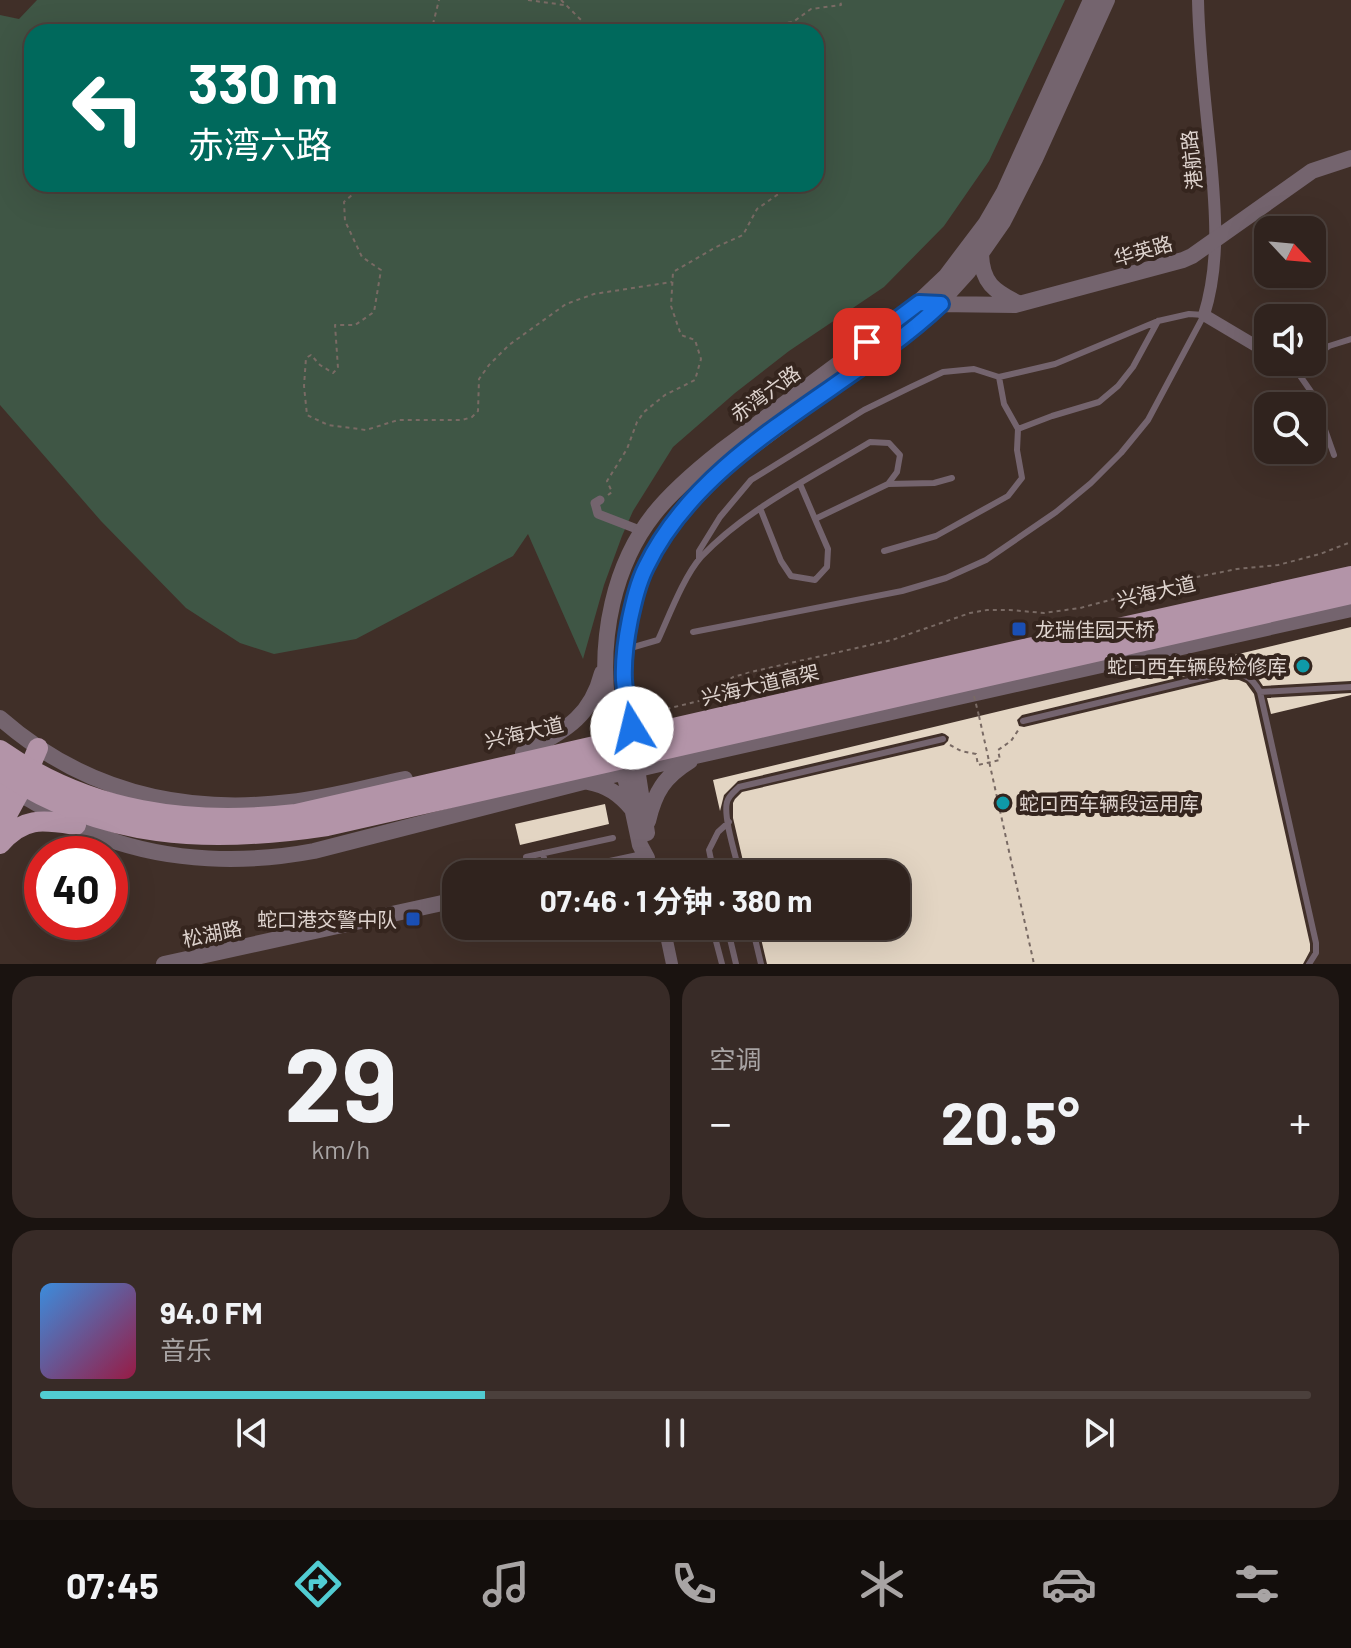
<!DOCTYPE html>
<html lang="zh">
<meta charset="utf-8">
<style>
body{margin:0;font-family:Barlow,"Noto Sans SC",sans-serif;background:#382b27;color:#f1f3f6;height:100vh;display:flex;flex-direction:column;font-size:30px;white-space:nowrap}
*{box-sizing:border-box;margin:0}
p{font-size:26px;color:#a8a4a4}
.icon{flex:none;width:44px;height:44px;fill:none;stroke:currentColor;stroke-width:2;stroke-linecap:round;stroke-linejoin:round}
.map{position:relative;height:964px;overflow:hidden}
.sheet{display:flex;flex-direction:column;gap:12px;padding:12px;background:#1a1310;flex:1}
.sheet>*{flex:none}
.banner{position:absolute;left:24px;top:24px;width:800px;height:168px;border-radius:24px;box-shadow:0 8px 32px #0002,0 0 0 2px #4b403c;background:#00695c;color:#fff;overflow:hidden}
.needle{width:52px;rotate:116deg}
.fabs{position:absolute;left:1254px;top:216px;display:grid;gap:16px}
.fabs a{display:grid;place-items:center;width:72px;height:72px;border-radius:16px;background:#30231e;box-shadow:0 8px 32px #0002,0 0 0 2px #4b403c;font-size:40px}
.speed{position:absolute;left:24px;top:836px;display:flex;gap:16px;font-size:40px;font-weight:700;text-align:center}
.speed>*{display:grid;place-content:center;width:104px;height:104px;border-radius:50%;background:#30231e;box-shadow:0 8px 32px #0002,0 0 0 2px #4b403c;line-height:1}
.speed .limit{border:12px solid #d22;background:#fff;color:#111}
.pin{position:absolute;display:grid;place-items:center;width:68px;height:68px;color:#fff;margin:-34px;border-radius:16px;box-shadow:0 4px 12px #0006}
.me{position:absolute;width:88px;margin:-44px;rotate:351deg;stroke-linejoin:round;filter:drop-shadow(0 0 6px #0008)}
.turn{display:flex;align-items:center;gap:28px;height:168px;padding:0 32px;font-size:36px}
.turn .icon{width:104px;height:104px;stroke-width:2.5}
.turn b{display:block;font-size:56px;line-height:68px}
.big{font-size:60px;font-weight:700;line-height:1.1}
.sheet .widget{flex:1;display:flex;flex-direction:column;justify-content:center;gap:12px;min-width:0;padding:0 28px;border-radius:24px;background:#382b27}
.sheet .dial{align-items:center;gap:0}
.dial b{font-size:104px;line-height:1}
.song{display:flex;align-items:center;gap:24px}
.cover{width:96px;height:96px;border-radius:12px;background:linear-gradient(135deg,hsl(210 70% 55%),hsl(340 70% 35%))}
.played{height:8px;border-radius:4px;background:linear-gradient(90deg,#51ccd2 35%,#4b403c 35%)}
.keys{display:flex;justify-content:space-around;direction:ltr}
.heat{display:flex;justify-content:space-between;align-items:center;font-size:44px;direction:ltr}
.sheet .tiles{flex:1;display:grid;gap:12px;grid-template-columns:1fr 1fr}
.widget:last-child{grid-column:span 2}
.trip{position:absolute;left:442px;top:860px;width:468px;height:80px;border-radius:24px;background:#30231e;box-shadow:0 8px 32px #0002,0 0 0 2px #4b403c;font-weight:700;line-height:80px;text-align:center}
.tab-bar{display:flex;height:128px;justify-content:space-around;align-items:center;background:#130e0c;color:#a8a4a4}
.tab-bar .icon{width:56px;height:56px}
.tab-bar .current{color:#51ccd2}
.tab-bar b{font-size:36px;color:#f1f3f6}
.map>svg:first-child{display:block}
.green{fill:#3f5645;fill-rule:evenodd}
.building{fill:#e3d5c3}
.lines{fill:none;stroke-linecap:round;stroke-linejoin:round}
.path{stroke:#796a64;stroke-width:2;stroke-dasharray:4 4;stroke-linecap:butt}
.service{stroke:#74646e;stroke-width:6}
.pedestrian{stroke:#74646e;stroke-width:9}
.minor{stroke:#74646e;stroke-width:12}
.tertiary{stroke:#74646e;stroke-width:16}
.primary{stroke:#b394a8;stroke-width:20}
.path-bridge{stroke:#796a64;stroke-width:2;stroke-dasharray:4 4;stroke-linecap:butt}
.primary-bridge{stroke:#b394a8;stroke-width:20}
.route-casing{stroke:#114b97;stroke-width:20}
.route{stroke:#1a73e8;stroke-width:14}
.transit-dot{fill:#1a4fb4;stroke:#35251e;stroke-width:3}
.culture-dot{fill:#0f9aa8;stroke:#35251e;stroke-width:3}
.labels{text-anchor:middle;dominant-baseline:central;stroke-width:8;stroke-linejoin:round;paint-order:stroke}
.street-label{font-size:20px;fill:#ded3ce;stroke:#35251e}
.poi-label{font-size:20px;fill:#ded3ce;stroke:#35251e;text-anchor:start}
</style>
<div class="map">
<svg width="1351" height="964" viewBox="0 0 1351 964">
<rect width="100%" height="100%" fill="#402f28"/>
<!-- green -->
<path class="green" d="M37 0H1065L989 161 944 226 884 287 789 351 735 393 673 447 633 511 622 536 604 585 583 659 528 534 513 556 356 639 274 654 240 643 186 608 101 521 0 405V15L19 19ZM32 32H816V184H32Z"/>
<!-- building -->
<path class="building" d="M1351 627V681L1263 686 1257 677 1247 670 1236 667H1223L1022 715 1017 720 1019 726 1024 727 1224 679 1239 680 1246 683 1254 694 1310 944V951L1303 964H767L758 926H896V874H746L733 818V803L735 799 742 792 944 745 948 741 949 737 945 734 942 733 738 781 724 795 720 811 713 780Z
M1351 693V695L1271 714 1267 698Z
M605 804 609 824 520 845 515 824Z"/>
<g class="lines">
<!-- path -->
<path class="path" d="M528 0 564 5
M561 0 593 32
M431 32 439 0
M765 32 762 27 793 22 811 9 841 5 840 0
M362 184 360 188 344 202 345 221 362 257 381 270 374 312 355 325H335L338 368 333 373 320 365 311 355 306 358 304 386 307 415 328 425 366 430 398 420H462L472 417 478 411 479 379 489 365 509 345 566 304 594 294 672 282
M608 495 612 492 607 481 627 449 637 422 644 412 665 395 695 380 701 359 695 340 681 335 671 306 673 272 716 247 743 235 757 209 787 188 788 184
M655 715 654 712 699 701 733 677 755 671 892 640 970 613 987 610H1010L1044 613 1080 608 1197 577 1237 569 1278 565 1320 554 1351 542
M979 716 1034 964
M950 745 961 751 976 754 978 765 1000 760 998 750 1011 741 1019 729
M66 840 106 854"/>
<!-- service -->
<path class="service" d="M1312 358 1329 346 1351 339
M1307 362 1296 370 1312 393 1334 455
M999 377 1004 404 1018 429
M800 484 815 519
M888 484 934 483 952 478
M884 551 936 536 1008 496 1022 478 1017 450 1018 429 1052 416 1099 402 1118 386 1133 367 1158 321
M693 632 902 591 946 578 986 560 1056 512 1091 483 1121 453 1148 420 1204 315 1189 314 1158 321 1055 364 999 377 974 369 943 372 911 387 864 410 751 480 720 517 699 551V559
M627 649 658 640C669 616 684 576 701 557 746 509 814 476 870 442L889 443 900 455 897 472 888 484 815 519 828 549 827 567 815 580 791 576 781 561 760 508
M1260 692 1351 687
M1023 721 1223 673C1241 672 1251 675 1260 692L1316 943V953L1309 964
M543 853 547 874
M526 857 613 838
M652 874 712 864
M714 874 709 850 718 832 729 822
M740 874C736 857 723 817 727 802 729 795 734 792 739 787L943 739
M712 926 722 964
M727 926 736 964
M752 926 761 964"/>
<!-- pedestrian -->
<path class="pedestrian" d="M600 500 595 503 598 514 642 531"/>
<!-- minor -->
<path class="minor" d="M1198 0C1199 50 1205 99 1210 149 1215 204 1221 261 1204 315L1268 353
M1283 362 1296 370
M647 858 651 874
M664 926 672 964"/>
<!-- tertiary -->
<path class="tertiary" d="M981 254C982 283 994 291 1018 303
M937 304 1015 305 1183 260 1192 256 1312 171 1351 158
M0 718C83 791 182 815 290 802 329 798 367 787 405 779
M523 753C562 731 590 720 602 673
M588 782C608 786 619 794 632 809
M22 795C49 811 76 828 105 838 171 862 245 864 314 851L583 782 664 763 1351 609
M648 821C655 792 664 777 690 761
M647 833 627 704 624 679V660L636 592 646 567 660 541 677 518 725 467 929 315 968 272 1003 222 1035 159 1107 0
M647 858 640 845C635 821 630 797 624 773 618 749 610 725 607 701 600 637 613 566 654 514 673 490 697 470 721 451L908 312 946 276 986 223 1004 192 1091 0
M572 874 647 858
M164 964 456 900"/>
<!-- primary -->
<path class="primary" d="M0 797 23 767
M0 828 19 793 38 748
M0 844C24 816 43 820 76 825"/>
<!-- path-bridge -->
<path class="path-bridge" d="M974 696 979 716"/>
<!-- primary-bridge -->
<path class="primary-bridge" d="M0 750C90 813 189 826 296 814L849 688 1351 576
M0 771C102 840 209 844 327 826L1351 594"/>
</g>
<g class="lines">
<!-- route casing -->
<g class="route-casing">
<path id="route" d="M632 728C629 712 625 696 624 680 623 660 626 639 630 619 634 601 638 583 646 567 703 448 849 391 941 304L919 303 867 342"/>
</g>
<!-- route -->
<use href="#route" class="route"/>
</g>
<!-- markers -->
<g class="transit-dot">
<rect x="1011" y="621" width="16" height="16" rx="4"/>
<rect x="405" y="911" width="16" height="16" rx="4"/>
</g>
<g class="culture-dot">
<circle cx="1303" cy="666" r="8"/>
<circle cx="1003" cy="803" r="8"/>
</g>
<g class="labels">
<!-- street labels -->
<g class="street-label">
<text transform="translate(1191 160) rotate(-96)">港航路</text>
<text transform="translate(1143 250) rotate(-16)">华英路</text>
<text transform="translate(765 393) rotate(-36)">赤湾六路</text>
<text transform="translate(1156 591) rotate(-13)">兴海大道</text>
<text transform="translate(760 684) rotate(-13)">兴海大道高架</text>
<text transform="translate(524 732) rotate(-13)">兴海大道</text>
<text transform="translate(212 933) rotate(-12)">松湖路</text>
</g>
<!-- poi labels -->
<g class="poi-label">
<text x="1035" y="629">龙瑞佳园天桥</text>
<text x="1287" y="666" text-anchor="end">蛇口西车辆段检修库</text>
<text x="1019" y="803">蛇口西车辆段运用库</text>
<text x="397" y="919" text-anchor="end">蛇口港交警中队</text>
</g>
</g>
</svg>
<div class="fabs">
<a><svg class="needle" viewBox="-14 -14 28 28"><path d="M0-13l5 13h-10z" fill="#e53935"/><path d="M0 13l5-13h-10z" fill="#a8a4a4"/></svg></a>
<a><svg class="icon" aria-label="sound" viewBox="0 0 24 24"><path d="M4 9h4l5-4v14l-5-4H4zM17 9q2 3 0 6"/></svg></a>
<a><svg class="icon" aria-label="search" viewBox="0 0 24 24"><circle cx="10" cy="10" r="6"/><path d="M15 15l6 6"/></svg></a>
</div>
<div class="speed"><div class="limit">40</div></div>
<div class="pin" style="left:867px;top:342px;background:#d93025"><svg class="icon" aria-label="arrive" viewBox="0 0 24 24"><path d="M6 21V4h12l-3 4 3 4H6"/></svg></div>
<svg class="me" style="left:632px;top:728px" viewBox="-20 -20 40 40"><circle r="19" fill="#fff"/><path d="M0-13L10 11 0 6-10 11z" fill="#1a73e8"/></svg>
<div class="trip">07:46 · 1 分钟 · 380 m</div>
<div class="banner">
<div class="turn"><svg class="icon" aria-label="left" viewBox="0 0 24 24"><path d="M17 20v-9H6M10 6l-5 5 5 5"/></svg><div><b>330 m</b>赤湾六路</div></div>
</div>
</div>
<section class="sheet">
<div class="tiles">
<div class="widget dial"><b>29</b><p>km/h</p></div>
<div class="widget"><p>空调</p>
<div class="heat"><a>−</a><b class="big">20.5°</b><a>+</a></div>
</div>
<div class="widget">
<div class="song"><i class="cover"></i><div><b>94.0 FM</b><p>音乐</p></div></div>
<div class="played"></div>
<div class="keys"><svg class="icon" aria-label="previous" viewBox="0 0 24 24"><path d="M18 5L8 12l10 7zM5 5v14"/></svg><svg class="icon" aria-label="pause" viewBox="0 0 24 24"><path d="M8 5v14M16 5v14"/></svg><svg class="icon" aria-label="next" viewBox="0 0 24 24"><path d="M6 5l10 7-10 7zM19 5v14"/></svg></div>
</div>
</div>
</section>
<nav class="tab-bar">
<b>07:45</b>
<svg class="icon current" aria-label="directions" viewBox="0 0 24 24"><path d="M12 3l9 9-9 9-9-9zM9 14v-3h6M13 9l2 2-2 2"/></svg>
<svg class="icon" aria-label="music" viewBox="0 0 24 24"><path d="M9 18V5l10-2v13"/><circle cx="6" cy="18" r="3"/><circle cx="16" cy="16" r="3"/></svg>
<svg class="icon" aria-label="phone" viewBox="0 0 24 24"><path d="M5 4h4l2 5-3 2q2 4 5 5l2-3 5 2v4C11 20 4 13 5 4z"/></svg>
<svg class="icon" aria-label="climate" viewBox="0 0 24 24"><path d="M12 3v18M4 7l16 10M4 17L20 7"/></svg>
<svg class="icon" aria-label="car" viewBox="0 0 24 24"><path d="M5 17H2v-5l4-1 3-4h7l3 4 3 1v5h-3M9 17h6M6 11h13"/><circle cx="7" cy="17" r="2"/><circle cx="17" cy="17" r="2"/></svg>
<svg class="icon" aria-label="filters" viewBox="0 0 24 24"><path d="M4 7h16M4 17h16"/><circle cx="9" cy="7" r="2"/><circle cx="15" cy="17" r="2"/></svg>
</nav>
